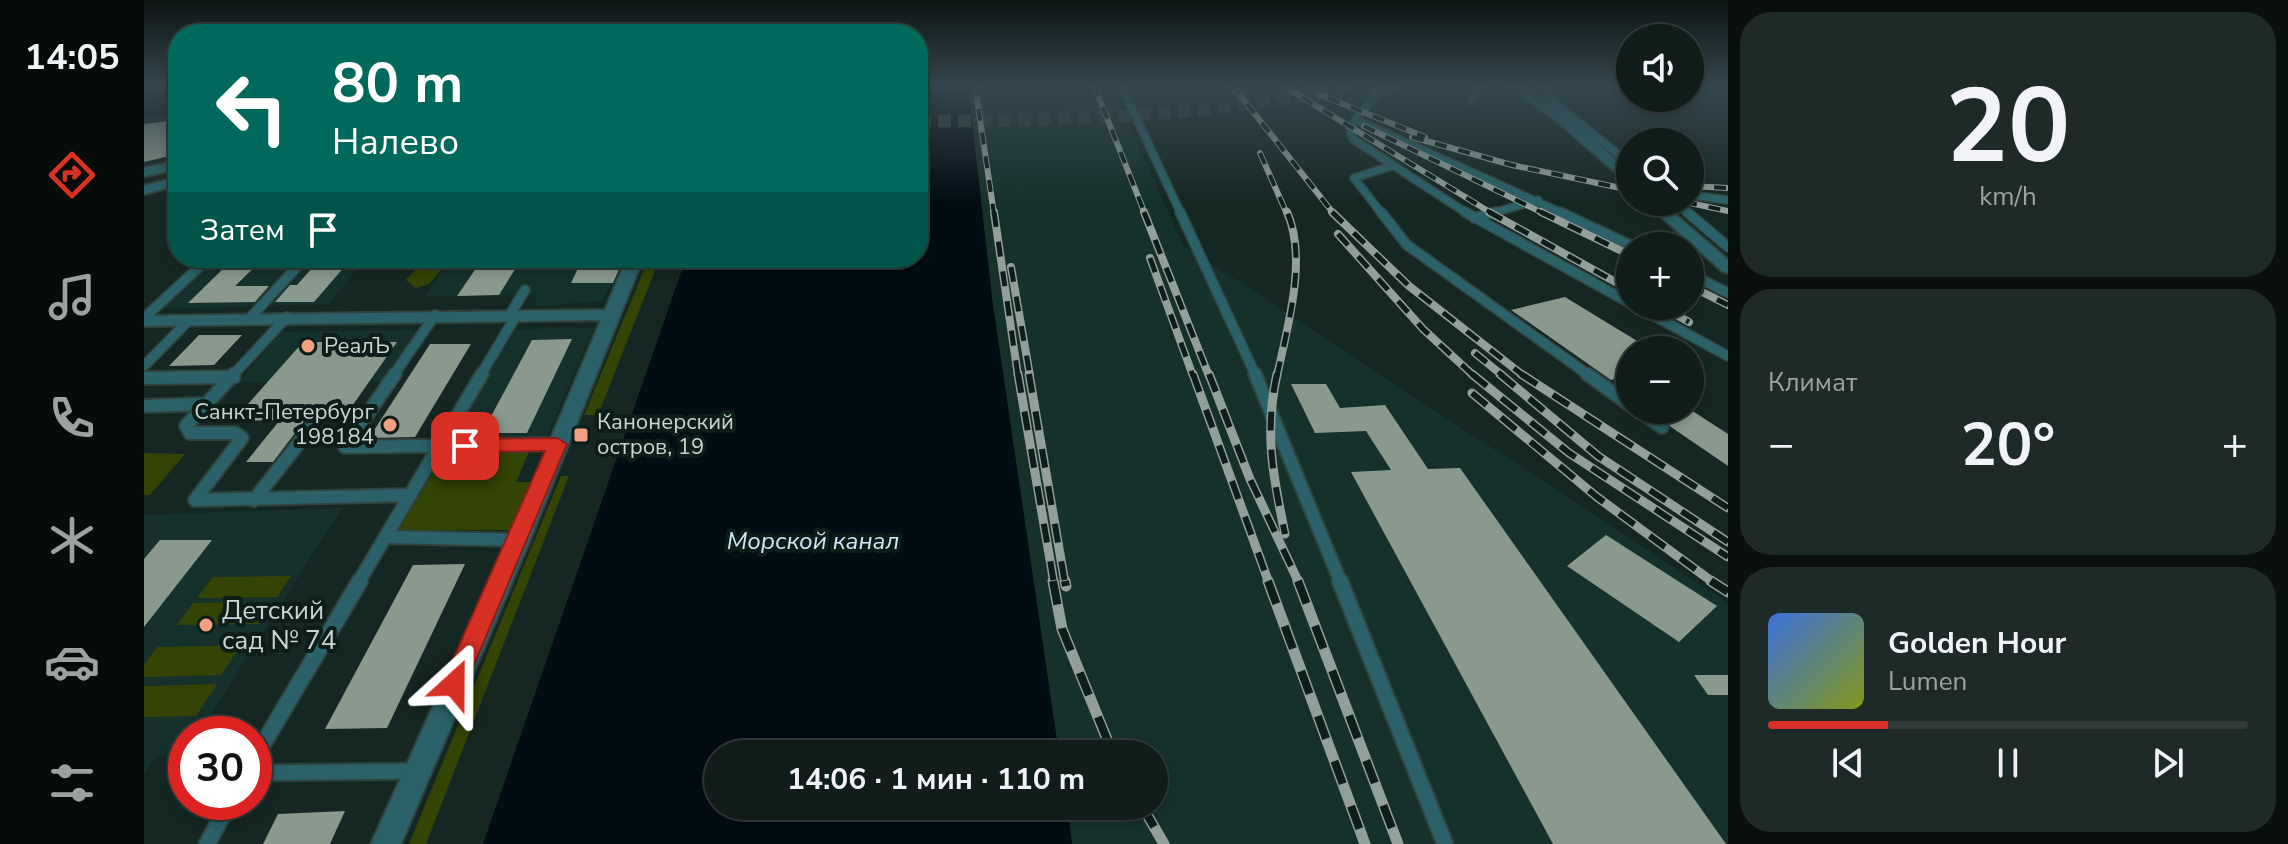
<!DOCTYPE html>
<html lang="ru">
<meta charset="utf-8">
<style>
body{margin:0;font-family:"Nunito Sans",sans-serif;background:#1e2a27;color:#f1f3f6;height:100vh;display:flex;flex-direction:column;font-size:30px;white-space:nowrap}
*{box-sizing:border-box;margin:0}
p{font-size:26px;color:#9ca2a2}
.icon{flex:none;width:44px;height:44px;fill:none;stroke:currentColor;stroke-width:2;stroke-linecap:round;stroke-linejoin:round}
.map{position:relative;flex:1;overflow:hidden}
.side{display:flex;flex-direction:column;gap:12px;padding:12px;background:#09100e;width:560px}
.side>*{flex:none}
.guide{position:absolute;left:24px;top:24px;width:760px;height:244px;border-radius:32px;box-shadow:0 4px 12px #0003,0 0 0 2px #303b39;background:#00695c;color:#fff;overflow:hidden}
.controls{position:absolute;left:1472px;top:24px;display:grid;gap:16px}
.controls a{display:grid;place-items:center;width:88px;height:88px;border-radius:50%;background:#101d1a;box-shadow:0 4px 12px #0003,0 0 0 2px #303b39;font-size:40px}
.speed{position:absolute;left:24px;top:716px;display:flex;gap:16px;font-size:40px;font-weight:700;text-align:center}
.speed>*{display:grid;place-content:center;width:104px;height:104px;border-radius:50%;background:#101d1a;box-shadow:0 4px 12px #0003,0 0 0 2px #303b39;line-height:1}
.speed .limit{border:12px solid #d22;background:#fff;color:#111}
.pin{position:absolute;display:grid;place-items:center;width:68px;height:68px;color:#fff;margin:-34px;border-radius:16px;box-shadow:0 4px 12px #0006}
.me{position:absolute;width:88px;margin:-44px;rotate:24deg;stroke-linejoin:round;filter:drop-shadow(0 0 6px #0008)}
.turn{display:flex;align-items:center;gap:28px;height:168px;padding:0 32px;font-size:36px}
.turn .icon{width:104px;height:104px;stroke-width:2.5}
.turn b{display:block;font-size:56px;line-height:68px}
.then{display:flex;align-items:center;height:76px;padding:0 32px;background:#0003;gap:16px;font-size:30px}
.big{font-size:60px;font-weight:700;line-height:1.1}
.side .tile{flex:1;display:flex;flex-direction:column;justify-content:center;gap:12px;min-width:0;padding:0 28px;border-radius:32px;background:#1e2a27}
.side .dial{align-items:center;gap:0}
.dial b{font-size:104px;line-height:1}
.song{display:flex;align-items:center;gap:24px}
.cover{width:96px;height:96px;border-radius:12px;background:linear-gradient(135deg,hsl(220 70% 55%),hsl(70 70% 35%))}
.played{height:8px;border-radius:4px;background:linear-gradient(90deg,#d93025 25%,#303b39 25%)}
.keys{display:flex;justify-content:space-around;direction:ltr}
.heat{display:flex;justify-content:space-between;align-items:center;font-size:44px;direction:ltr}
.trip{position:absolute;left:560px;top:740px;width:464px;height:80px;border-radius:40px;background:#101d1a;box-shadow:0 4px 12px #0003,0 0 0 2px #303b39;font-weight:700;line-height:80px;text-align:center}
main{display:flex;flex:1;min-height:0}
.tabs{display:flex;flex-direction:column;width:144px;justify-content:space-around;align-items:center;background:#060c0a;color:#9ca2a2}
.tabs .icon{width:56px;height:56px}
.tabs .current{color:#d93025}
.tabs b{font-size:36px;color:#f1f3f6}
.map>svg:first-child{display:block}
.built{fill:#16312c}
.green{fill:#334404}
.water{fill:#010c13}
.building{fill:#8a998d}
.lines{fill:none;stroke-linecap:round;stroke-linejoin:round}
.tertiary-tunnel{stroke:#30413d;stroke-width:13;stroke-dasharray:13 7;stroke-linecap:butt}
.service-far3-casing{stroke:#32433f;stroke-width:10}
.service-far2-casing{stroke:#32433f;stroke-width:12}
.service-far1-casing{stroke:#32433f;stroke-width:16}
.service-casing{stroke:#32433f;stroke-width:19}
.minor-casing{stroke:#32433f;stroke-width:4}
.tertiary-casing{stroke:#32433f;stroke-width:4}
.service-far3{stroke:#2b6269;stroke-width:7}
.service-far2{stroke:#2b6269;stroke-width:9}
.service-far1{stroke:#2b6269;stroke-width:12}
.service{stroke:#2b6269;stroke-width:15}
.minor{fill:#2b6269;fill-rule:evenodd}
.tertiary{fill:#2b6269;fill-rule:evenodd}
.rail-far3-casing{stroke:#929f9b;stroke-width:6}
.rail-far2-casing{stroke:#929f9b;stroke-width:8}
.rail-far1-casing{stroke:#929f9b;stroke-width:9}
.rail-casing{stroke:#929f9b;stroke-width:11}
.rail-far3{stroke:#0c1d1a;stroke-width:4;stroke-dasharray:12;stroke-linecap:butt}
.rail-far2{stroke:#0c1d1a;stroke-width:5;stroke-dasharray:15;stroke-linecap:butt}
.rail-far1{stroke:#0c1d1a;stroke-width:6;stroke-dasharray:19;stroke-linecap:butt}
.rail{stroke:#0c1d1a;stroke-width:8;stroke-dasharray:24;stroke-linecap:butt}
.route{fill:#d93025;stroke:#8d1f18;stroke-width:2}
.poi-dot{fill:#f2a080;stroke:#0c1d1a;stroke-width:3}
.labels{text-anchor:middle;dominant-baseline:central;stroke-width:8;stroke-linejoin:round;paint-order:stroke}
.poi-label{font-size:22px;fill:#cad5d2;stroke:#0c1d1a;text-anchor:start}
.water-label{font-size:24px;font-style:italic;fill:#d1e8f7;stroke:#0c1d1a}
.near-poi-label{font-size:26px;fill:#cad5d2;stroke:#0c1d1a;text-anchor:start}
</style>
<main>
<nav class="tabs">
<b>14:05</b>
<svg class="icon current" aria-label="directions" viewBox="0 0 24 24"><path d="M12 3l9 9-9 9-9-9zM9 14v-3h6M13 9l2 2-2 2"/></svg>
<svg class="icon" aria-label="music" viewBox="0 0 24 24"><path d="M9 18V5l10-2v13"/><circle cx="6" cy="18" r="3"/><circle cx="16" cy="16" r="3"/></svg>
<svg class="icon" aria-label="phone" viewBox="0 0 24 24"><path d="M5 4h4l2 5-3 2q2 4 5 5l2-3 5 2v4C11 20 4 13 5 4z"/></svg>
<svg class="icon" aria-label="climate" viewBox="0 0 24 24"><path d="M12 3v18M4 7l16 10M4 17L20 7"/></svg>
<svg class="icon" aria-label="car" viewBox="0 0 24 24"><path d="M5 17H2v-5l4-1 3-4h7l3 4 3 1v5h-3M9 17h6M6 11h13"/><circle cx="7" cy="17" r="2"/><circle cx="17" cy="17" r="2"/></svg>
<svg class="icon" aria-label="filters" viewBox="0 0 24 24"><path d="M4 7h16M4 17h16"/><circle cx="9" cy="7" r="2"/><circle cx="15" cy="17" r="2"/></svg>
</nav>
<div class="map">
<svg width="1584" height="844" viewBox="0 0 1584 844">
<rect width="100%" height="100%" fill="#152723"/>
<!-- built -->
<path class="built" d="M824 85H967L1039 245 1584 603V844H928L923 806H1010V754H915L848 298Z
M73 258H222L185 304 16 309Z
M308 258H482L458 301 392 306 391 295 281 296Z
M450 328 401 440 305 442 370 329Z
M274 330 241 381 94 383 137 332Z
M198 508 54 734H42L40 756 12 757 0 774V515Z"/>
<!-- green -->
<path class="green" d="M282 258H307L285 284 272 288 262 280Z
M505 258H516L454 415H440Z
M385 452 372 482H387L366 530H254L300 455Z
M0 453 41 454 6 495H0Z
M417 476H425L282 844H265Z
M147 576 133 597 53 598 69 577Z
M129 602 115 624 33 625 49 603Z
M97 645 77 675 0 677V665L13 647Z
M73 684 52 716 0 717V686Z"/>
<!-- water -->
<path class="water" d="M0 85H34V114L0 117Z
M774 85H824L848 298 915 754H574V806H923L928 844H339L542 258H774Z"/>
<!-- building -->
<path class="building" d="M34 120V154L0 162V124Z
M90 258H120L91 286H125L111 302 44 303Z
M177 258H208L170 302H131L146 285H153Z
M339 258H378L355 295 313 296Z
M439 258H480L469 283H427Z
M1421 297 1503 347 1486 350V374L1467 380 1367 310Z
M55 335H98L70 365 25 366Z
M428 339 383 433H338L388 340Z
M159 342H253L199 419 161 420 129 462H102L136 420 89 421Z
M286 344H327L271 437 225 438Z
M1147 384H1182L1196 408 1241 405 1284 469 1316 468 1582 844H1409L1207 472 1247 470 1222 431 1171 433Z
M1510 410H1547L1584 434V466L1527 427Z
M1462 535 1573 606 1535 642 1423 566Z
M16 540H68L0 627V559Z
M321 564 243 728 181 729 269 565Z
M1550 675H1584V695H1564Z
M201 811 186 844H119L134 814Z"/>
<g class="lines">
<!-- tertiary-tunnel -->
<path class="tertiary-tunnel" d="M774 121C922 121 1068 116 1213 85"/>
<!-- service-far3 casing -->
<g class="service-far3-casing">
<path id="service-far3" d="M977 85 1037 214
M1399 85 1407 100 1486 164
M1249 86 1233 94 1206 127 1209 139 1324 214
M1327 101 1336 85
M1212 120 1420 214
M1546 195 1584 200
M1531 202 1545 214
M1238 214 1210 178 1247 166
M1345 214 1394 200"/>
</g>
<!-- service-far2 casing -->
<g class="service-far2-casing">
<path id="service-far2" d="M1036 212 1112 376
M1237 212 1263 245 1446 376
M1321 212 1486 303
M1416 212 1488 246
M1543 212 1584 247
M1330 218 1352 212
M1546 274 1584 293
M1492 306 1584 356
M365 316 381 290
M0 318 65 258
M106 318 161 258
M0 366 45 320
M88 376 143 317
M249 376 291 315
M336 376 372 316"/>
</g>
<!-- service-far1 casing -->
<g class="service-far1-casing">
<path id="service-far1" d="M251 374 201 447 413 444
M1111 374 1197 583
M1443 374 1486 405
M0 378 90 377
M0 406 62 404
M1494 410 1518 427
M51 500 98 438 91 433H46L42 426 90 374
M51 500 267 495
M110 500 166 429
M242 537 375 540
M214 583 338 374"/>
</g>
<!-- service casing -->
<g class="service-casing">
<path id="service" d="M1196 581 1301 844
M110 759 216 581
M110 773 272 771
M63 844 86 802"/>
</g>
<!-- minor casing -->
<g class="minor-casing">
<path id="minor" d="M1256 85 1249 90 1243 86 1244 85Z
M1364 85C1400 85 1459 149 1486 174V185L1415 123Z
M34 177V185L0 194V186Z
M1501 202H1517L1584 260V273L1578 271Z
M483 258H499L386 540 257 844H227L364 540 457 320 0 326V316L461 310Z"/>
</g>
<!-- tertiary casing -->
<g class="tertiary-casing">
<path id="tertiary" d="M34 161V169L0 176V168Z"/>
</g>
<!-- service-far3 -->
<use href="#service-far3" class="service-far3"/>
<!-- service-far2 -->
<use href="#service-far2" class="service-far2"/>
<!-- service-far1 -->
<use href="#service-far1" class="service-far1"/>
<!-- service -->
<use href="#service" class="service"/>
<!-- minor -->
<use href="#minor" class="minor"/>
<!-- tertiary -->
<use href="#tertiary" class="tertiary"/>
<!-- rail-far3 casing -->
<g class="rail-far3-casing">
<path id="rail-far3" d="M831 85 850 214
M950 85 1001 214
M1088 85 1190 214
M1138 85 1349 214
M1162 89 1281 137
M1220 126 1401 214
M1268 137 1368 165 1486 190
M1116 153 1143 214
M1546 186 1584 188
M1541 202 1584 211"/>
</g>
<!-- rail-far2 casing -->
<g class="rail-far2-casing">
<path id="rail-far2" d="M850 212 874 376
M1000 212 1065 376
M1188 212 1265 286 1380 376
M1345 212 1486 290
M1397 212 1486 255
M1194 234 1279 329 1330 376
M1006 258 1049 376
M867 267 886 376
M1546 286 1584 305
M1516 306 1545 322
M1331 353 1359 376
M1133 376C1143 328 1164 259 1143 212"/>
</g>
<!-- rail-far1 casing -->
<g class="rail-far1-casing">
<path id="rail-far1" d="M874 374 910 583
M885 374 921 583
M1049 374 1125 583
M1065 374 1106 479 1155 583
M1133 374C1120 433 1129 476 1141 534
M1328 374 1425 453 1584 557
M1356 374 1454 456 1584 542
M1377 374 1584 508
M1328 393 1453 497 1570 583"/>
</g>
<!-- rail casing -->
<g class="rail-casing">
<path id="rail" d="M909 581 918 629 969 754
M921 581 922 586
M1124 581 1221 844
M1154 581 1254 844
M1567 581 1584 592
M998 806 1020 844"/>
</g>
<!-- rail-far3 -->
<use href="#rail-far3" class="rail-far3"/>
<!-- rail-far2 -->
<use href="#rail-far2" class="rail-far2"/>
<!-- rail-far1 -->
<use href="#rail-far1" class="rail-far1"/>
<!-- rail -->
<use href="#rail" class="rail"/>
</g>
<!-- sky -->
<linearGradient id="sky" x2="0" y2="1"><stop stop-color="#0c1513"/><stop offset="0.42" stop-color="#354750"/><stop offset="1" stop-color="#354750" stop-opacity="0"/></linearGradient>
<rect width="1584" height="203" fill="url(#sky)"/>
<!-- route -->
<path class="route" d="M413 438 423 444 322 684 319 692 310 695 302 692 298 684 401 451 321 452 311 446 321 439Z"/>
<!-- markers -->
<g class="poi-dot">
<circle cx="164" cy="346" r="8"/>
<circle cx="246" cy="425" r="8"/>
<rect x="429" y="427" width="16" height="16" rx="4"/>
<circle cx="62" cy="625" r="8"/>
</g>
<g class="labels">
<!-- poi labels -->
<g class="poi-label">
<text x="180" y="346">РеалЪ</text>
<text x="230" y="412" text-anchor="end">Санкт-Петербург<tspan x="230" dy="25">198184</tspan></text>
<text x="453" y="422">Канонерский<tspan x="453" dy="25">остров, 19</tspan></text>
</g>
<!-- water labels -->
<g class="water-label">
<text x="669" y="541">Морской канал</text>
</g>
<!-- near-poi labels -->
<g class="near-poi-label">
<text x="78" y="610">Детский<tspan x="78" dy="30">сад № 74</tspan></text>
</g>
</g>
</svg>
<div class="controls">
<a><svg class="icon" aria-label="sound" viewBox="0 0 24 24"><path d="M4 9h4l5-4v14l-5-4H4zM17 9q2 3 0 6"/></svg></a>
<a><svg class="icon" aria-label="search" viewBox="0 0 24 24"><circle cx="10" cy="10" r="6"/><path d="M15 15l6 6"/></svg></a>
<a>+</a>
<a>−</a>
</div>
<div class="speed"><div class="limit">30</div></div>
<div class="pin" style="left:321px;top:446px;background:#d93025"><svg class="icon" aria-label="arrive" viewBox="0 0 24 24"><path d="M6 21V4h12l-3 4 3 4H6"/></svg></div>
<svg class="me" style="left:310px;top:684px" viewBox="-20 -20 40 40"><path d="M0-17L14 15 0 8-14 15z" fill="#d93025" stroke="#fff" stroke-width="4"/></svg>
<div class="trip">14:06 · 1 мин · 110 m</div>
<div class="guide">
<div class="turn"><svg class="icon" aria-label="left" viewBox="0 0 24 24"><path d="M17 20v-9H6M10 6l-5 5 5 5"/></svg><div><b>80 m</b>Налево</div></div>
<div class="then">Затем<svg class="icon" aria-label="arrive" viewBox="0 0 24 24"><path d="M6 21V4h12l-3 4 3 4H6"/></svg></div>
</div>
</div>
<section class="side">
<div class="tile dial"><b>20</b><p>km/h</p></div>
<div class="tile"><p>Климат</p>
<div class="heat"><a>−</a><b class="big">20°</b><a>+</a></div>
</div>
<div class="tile">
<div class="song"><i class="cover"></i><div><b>Golden Hour</b><p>Lumen</p></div></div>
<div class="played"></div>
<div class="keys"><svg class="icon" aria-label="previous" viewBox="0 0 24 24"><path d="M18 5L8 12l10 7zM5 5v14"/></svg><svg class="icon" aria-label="pause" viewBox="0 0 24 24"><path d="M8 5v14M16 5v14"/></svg><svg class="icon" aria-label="next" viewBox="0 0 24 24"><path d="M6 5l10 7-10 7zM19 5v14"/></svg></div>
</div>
</section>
</main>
